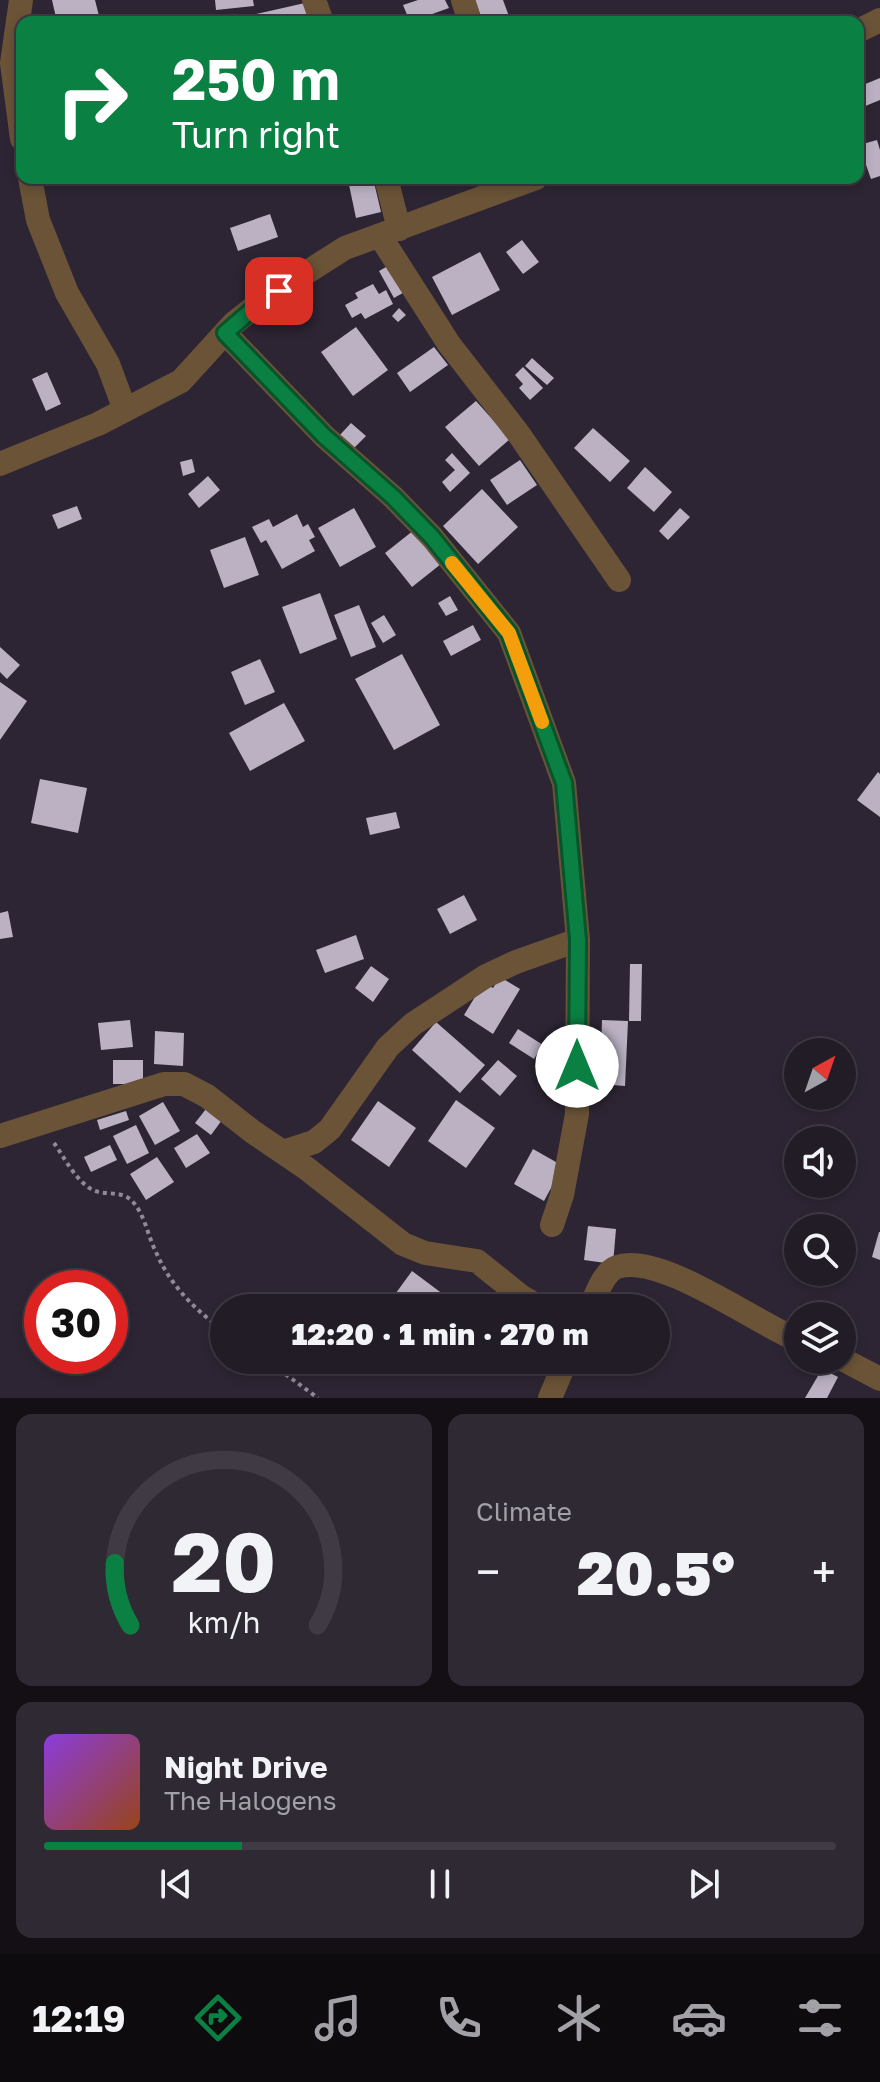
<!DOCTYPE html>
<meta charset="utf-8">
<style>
body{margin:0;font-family:"Golos Text",sans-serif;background:#2e2932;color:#f1f3f6;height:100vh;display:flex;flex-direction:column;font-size:30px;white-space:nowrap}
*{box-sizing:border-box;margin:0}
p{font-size:26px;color:#a2a1a7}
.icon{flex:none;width:44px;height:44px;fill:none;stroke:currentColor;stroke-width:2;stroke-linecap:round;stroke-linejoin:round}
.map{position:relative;height:1398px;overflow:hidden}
.drawer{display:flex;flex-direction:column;gap:16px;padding:16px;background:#130f15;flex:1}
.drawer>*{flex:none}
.guide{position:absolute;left:16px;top:16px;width:848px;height:168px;border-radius:16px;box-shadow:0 4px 12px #0003,0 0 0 2px #3f3a43;background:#0b8043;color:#fff;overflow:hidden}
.needle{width:52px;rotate:40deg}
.controls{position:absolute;left:784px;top:1038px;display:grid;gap:16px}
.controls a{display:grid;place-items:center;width:72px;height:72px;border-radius:50%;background:#221c26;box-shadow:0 4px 12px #0003,0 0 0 2px #3f3a43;font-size:40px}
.speed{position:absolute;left:24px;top:1270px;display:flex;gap:16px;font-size:40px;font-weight:700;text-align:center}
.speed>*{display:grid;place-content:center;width:104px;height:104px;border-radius:50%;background:#221c26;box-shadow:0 4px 12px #0003,0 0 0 2px #3f3a43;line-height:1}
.speed .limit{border:12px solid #d22;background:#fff;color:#111}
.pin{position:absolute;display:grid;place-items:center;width:68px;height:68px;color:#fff;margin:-34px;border-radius:16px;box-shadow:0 4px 12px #0006}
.me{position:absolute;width:88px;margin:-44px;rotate:0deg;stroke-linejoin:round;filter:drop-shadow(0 0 6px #0008)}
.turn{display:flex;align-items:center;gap:28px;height:168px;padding:0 24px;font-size:36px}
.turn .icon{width:104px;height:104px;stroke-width:2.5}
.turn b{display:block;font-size:56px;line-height:68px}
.big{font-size:60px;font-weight:800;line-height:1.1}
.drawer .tile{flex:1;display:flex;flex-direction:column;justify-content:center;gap:12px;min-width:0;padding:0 28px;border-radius:16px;background:#2e2932}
.drawer .dial{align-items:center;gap:0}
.dial svg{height:208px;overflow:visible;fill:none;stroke:#3f3a43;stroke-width:7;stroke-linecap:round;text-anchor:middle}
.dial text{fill:#f1f3f6;stroke:none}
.song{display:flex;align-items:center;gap:24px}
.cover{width:96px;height:96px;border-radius:12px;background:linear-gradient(135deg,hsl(270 70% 55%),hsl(20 70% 35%))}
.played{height:8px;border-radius:4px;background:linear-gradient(90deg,#0b8043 25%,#3f3a43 25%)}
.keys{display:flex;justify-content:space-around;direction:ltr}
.heat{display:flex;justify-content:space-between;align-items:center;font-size:44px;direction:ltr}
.drawer .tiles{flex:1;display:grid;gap:16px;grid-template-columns:1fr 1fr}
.tile:last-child{grid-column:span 2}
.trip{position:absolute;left:210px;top:1294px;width:460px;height:80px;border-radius:40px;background:#221c26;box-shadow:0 4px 12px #0003,0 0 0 2px #3f3a43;font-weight:800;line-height:80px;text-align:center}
.tab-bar{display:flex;height:128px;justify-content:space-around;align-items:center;background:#0e0b0f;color:#a2a1a7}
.tab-bar .icon{width:56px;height:56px}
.tab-bar .selected{color:#0b8043}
.tab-bar b{font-size:36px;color:#f1f3f6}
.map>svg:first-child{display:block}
.building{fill:#bbb1c3}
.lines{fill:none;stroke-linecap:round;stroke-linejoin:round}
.path{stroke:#918a96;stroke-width:4;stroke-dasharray:4 4;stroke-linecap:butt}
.minor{stroke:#6a5337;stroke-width:24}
.route-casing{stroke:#07532c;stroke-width:20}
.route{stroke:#0b8043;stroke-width:14}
.slow{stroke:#f59e0b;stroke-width:14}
</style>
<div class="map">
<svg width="880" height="1398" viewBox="0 0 880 1398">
<rect width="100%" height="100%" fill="#2d2533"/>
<!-- building -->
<path class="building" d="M52 0H95L100 20 57 22Z
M215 0H253L254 6 216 10Z
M418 0H445L449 8 410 22 403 5Z
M475 0H503L510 19 503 22H483Z
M305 3 309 22H253L252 15Z
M880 78V100L858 109V87Z
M877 140 880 150V176L871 179 859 145Z
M357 178H373L381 212 356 218 348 180Z
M270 214 278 237 238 251 230 228Z
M522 240 539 262 523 274 506 252Z
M480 252 500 290 452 315 432 277Z
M393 263 408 290 394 298 379 271Z
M373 284 379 294 386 290 393 304 365 319 361 313 352 318 345 305 358 298 355 293Z
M399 308 406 315 398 322 392 316Z
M356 327 388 370 353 396 321 352Z
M434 347 448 365 410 392 397 373Z
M532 358 554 378 547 385 525 366Z
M523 367 543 388 530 400 519 388 523 384 515 375Z
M47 372 61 404 46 411 32 379Z
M476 401 510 439 479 466 445 427Z
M351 423 366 436 353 449 339 436Z
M593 428 630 461 610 482 574 448Z
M452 453 470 473 450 492 442 482 455 470 445 460Z
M192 459 195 472 183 476 180 462Z
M520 460 537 485 507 505 490 480Z
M645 467 672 492 654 512 627 488Z
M208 476 220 490 199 508 188 494Z
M482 489 518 527 478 564 443 526Z
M77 506 82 519 58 529 52 515Z
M354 508 376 547 340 567 318 528Z
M680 508 690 517 668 540 659 531Z
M297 514 303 527 308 524 315 537 309 540 315 551 282 569 266 540 261 543 252 527 269 519 273 527Z
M414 530 441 564 412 587 385 553Z
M245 537 259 575 224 588 210 550Z
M320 593 337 639 300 654 282 607Z
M450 596 458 610 446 616 438 603Z
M359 605 376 647 351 657 334 615Z
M384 615 396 635 383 643 371 623Z
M473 625 481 640 451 656 443 641Z
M0 647 20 665 7 679 0 672Z
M402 654 440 725 394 750 355 679Z
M260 659 275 692 245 705 231 672Z
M0 682 27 701 0 740Z
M284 703 305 741 250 771 229 733Z
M878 772 880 774V817L857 800Z
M40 779 87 788 78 833 31 823Z
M396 812 400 828 370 835 366 818Z
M464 895 477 920 450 934 437 909Z
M8 911 13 937 0 939V913Z
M356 935 364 959 325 973 316 950Z
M630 964H642L641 1021H629Z
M371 966 389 979 373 1002 355 988Z
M500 977 520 989 493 1034 464 1015 484 982 493 988Z
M130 1020 133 1047 101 1050 98 1023Z
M602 1020 628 1021 625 1086 600 1084Z
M436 1022 485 1065 460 1093 412 1050Z
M518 1029 543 1045 534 1059 509 1043Z
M155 1031 184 1033 183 1066 154 1064Z
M113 1060H143V1084H113Z
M498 1060 517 1076 500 1096 481 1079Z
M456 1100 495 1128 466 1168 428 1141Z
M378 1101 416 1128 389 1167 351 1140Z
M163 1102 180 1131 155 1145 139 1116Z
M206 1109 222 1120 211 1135 195 1123Z
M126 1111 129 1120 100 1130 97 1120Z
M136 1125 149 1153 127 1164 113 1136Z
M197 1134 210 1153 186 1168 174 1148Z
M110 1145 117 1160 91 1172 84 1157Z
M533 1149 563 1166 544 1201 514 1184Z
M157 1157 174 1182 146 1200 130 1174Z
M588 1226 616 1229 613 1264 584 1260Z
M879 1232H880V1260L872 1257Z
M412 1271 455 1303 451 1308H385Z
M291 1360H310L302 1369Z
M636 1360H650L644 1371 638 1367 641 1363Z
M822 1369 838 1377 827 1398H805Z"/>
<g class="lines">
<!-- path -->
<path class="path" d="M54 1143C64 1157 74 1177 88 1187 101 1198 121 1188 133 1202 145 1215 148 1237 156 1252 170 1285 195 1310 224 1331
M266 1360 318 1398"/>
<!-- minor -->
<path class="minor" d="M21 0 12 63 22 139
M314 0 322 22
M463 0 470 22
M858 31 880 20
M30 178 38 220 67 293 108 364 125 410
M386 178 399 229
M380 236 449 344 518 433 619 580
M225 333 324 436 393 497 432 537 509 633 564 783 578 940 577 1114 562 1195 552 1225
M0 464 98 424 181 381 233 324 262 301 345 248 536 178
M0 1136 164 1084H184L207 1096 253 1132 306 1168 403 1244 425 1253 477 1261 522 1297 541 1308
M283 1152 314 1142 330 1129 388 1047 413 1024 486 976 516 962 578 940
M590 1308C596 1296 603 1272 617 1267 660 1252 755 1323 798 1340
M842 1359 880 1379
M550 1398 566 1360"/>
</g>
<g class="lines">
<!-- route casing -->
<g class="route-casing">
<path id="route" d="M279 291 262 301 225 333 324 436 393 497 432 537 509 633 564 783 578 940 577 1066"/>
</g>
<!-- route -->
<use href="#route" class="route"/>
<!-- slow -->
<path class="slow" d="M452 563 509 633 542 722"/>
</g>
</svg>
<div class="controls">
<a><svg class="needle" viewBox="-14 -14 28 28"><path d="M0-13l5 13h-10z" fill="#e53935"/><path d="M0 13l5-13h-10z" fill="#a2a1a7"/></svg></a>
<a><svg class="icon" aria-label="sound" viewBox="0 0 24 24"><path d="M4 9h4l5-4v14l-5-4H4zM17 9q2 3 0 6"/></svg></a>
<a><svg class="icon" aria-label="search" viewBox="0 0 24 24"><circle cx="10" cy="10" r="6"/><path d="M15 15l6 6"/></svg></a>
<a><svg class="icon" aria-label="layers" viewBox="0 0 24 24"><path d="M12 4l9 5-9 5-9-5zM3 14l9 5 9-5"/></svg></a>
</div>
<div class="speed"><div class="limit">30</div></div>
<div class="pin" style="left:279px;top:291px;background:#d93025"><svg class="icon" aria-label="arrive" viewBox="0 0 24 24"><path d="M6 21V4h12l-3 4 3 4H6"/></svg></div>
<svg class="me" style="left:577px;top:1066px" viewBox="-20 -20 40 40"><circle r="19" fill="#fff"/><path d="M0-13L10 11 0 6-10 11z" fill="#0b8043"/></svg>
<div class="trip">12:20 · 1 min · 270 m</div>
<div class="guide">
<div class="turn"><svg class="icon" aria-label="right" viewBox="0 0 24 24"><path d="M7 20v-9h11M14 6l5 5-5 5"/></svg><div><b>250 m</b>Turn right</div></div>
</div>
</div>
<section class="drawer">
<div class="tiles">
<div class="tile dial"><svg viewBox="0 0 100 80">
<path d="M14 69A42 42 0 1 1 86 69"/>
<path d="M14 69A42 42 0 0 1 8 45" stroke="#0b8043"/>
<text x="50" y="56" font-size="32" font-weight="700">20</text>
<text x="50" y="72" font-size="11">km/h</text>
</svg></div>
<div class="tile"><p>Climate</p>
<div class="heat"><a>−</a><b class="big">20.5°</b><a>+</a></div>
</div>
<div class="tile">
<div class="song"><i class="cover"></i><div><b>Night Drive</b><p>The Halogens</p></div></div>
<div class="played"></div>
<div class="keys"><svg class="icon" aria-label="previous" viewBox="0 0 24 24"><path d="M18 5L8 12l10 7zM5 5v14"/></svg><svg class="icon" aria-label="pause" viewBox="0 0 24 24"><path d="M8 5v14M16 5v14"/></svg><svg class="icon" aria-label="next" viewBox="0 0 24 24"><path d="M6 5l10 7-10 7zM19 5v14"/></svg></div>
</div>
</div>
</section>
<nav class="tab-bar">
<b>12:19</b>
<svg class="icon selected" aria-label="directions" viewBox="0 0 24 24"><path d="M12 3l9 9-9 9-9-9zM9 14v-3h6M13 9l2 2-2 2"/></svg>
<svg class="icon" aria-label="music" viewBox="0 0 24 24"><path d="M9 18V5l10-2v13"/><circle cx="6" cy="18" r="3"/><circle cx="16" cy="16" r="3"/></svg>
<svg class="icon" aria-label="phone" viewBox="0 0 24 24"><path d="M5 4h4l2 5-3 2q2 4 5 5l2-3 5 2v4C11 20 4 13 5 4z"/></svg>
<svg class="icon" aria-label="climate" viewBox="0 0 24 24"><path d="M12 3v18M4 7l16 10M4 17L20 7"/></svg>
<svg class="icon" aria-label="car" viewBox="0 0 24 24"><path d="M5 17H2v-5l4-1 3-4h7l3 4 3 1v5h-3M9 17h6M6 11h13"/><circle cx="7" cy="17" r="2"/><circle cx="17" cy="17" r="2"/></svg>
<svg class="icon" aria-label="filters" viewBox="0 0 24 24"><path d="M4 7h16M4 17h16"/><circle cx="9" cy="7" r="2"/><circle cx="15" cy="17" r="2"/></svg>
</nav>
